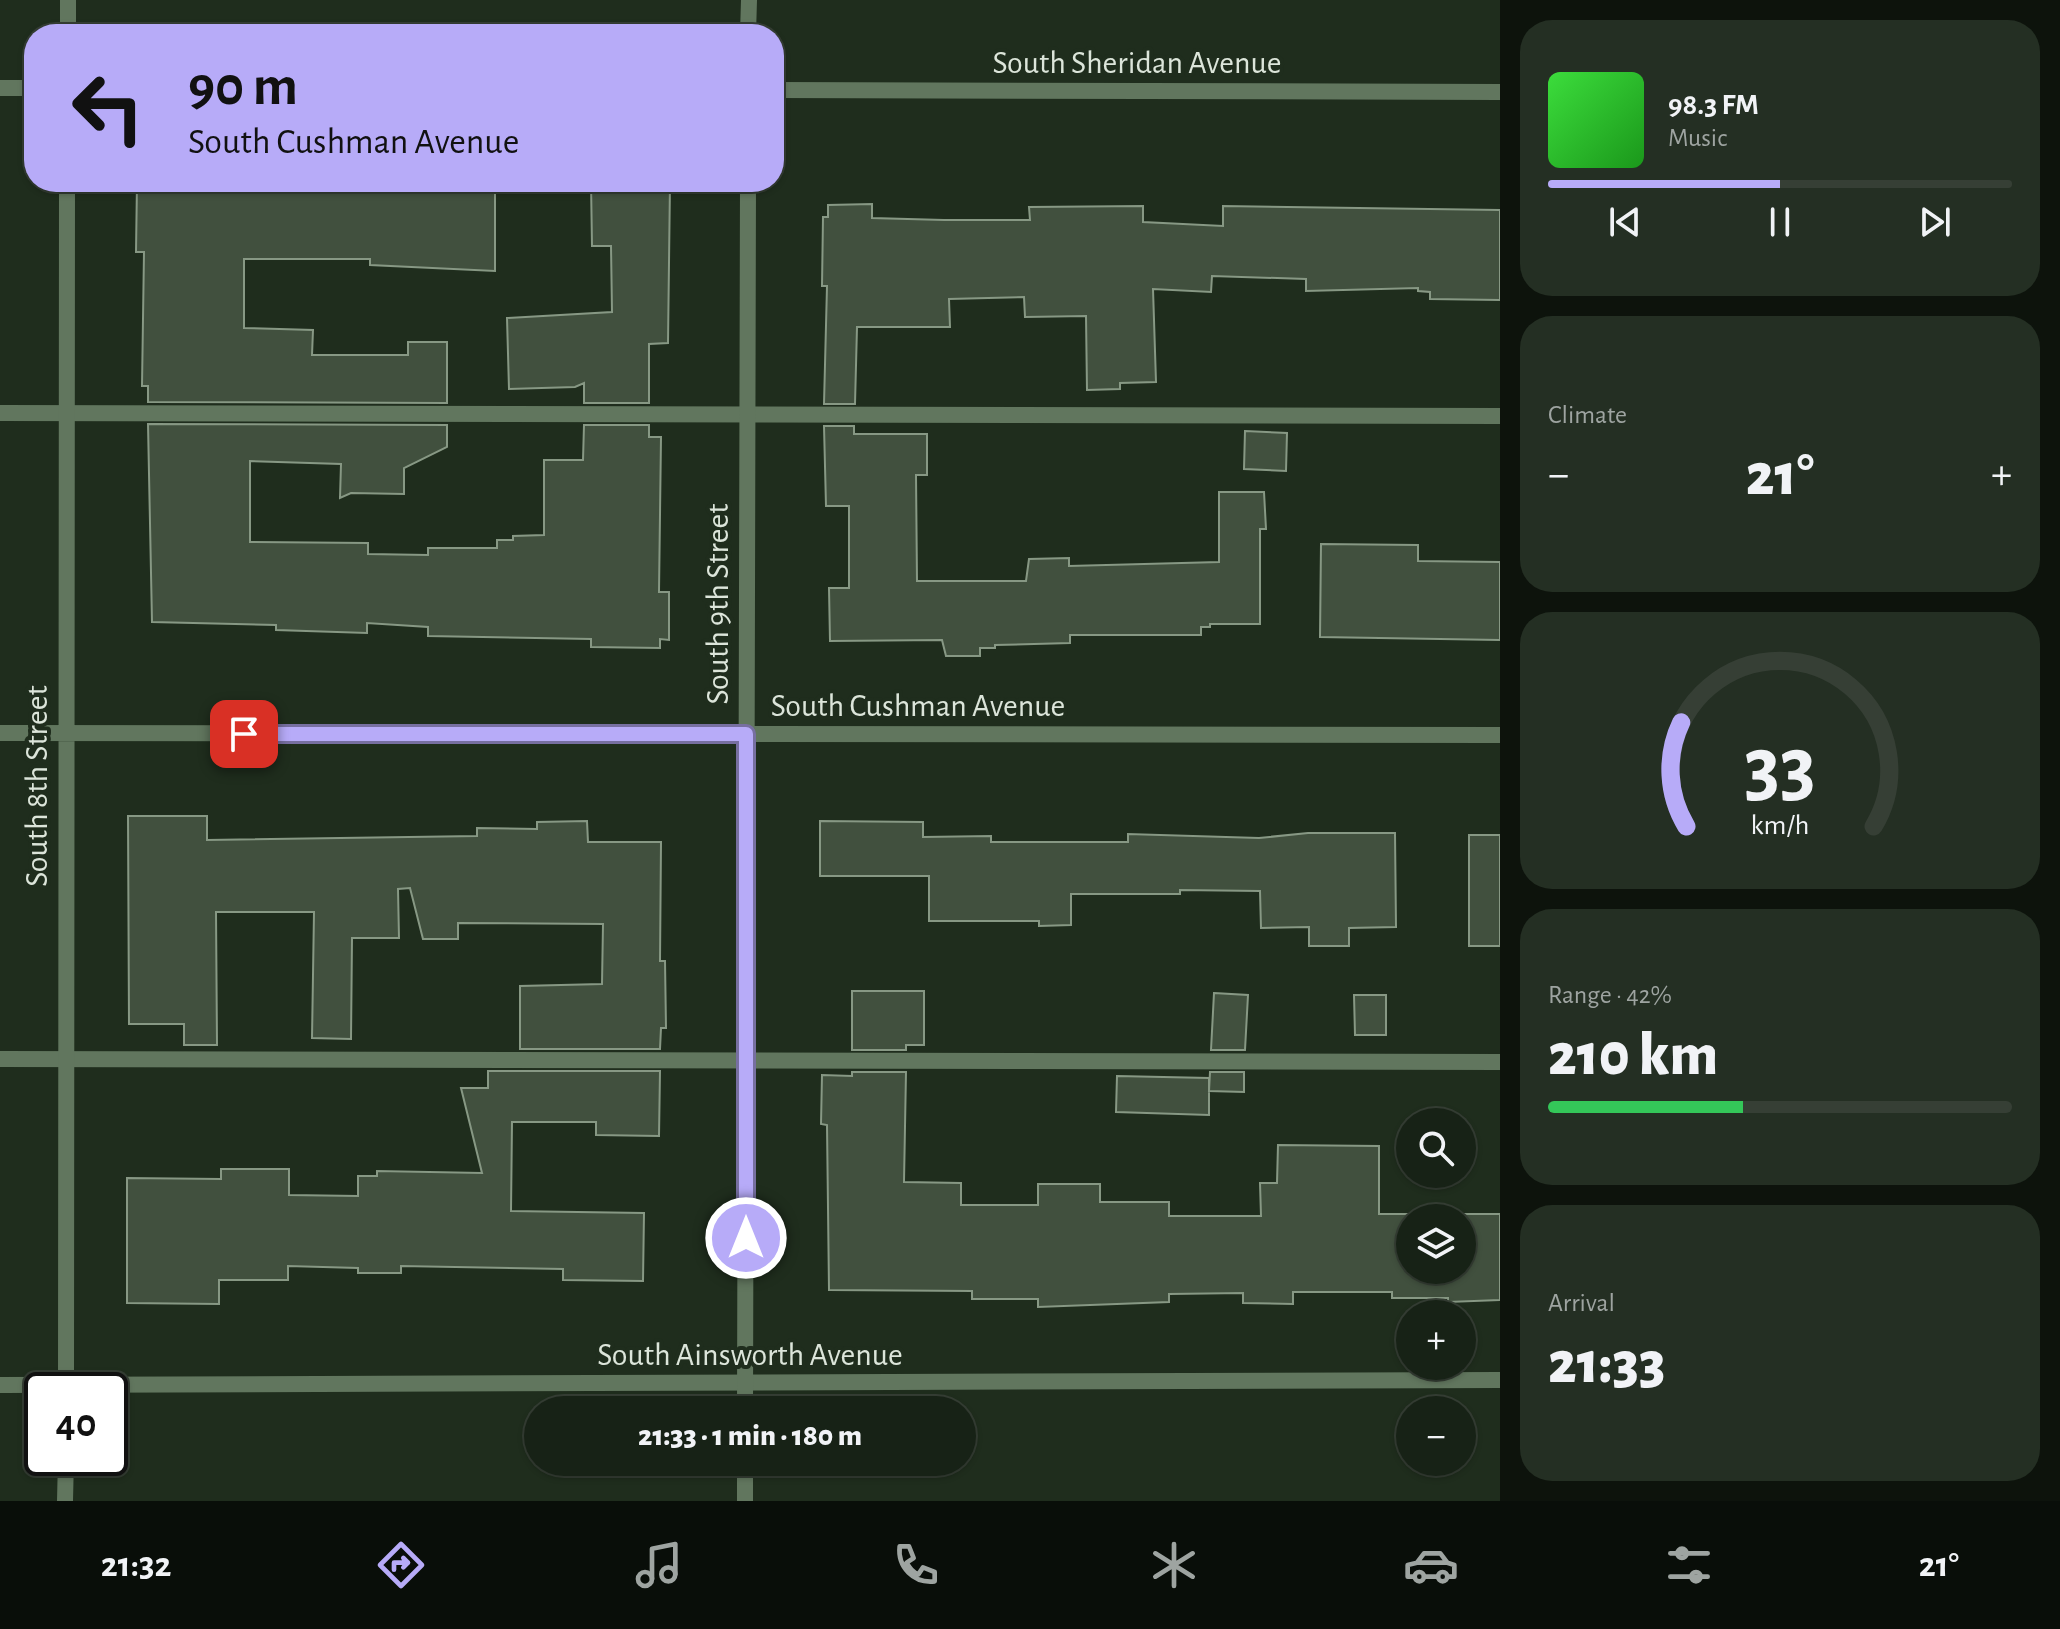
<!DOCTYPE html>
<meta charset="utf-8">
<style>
body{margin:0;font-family:"Alegreya Sans",sans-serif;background:#242f23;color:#f1f3f6;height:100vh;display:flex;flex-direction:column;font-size:30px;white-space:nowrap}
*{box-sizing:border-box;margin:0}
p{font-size:26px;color:#9ea4a1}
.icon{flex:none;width:44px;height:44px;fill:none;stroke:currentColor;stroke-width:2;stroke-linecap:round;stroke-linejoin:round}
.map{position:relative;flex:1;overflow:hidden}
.drawer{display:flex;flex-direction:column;gap:20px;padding:20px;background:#0d130c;width:560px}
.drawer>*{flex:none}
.hud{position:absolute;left:24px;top:24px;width:760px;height:168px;border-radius:32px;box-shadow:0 2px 6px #0004,0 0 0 2px #363f35;background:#b7abf8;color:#111;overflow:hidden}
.tools{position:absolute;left:1396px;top:1108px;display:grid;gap:16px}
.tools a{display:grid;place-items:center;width:80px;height:80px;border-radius:50%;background:#172216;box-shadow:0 2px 6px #0004,0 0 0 2px #363f35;font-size:40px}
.speed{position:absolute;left:24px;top:1372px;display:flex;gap:16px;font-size:40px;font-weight:700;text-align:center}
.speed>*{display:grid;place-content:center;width:104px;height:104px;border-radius:50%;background:#172216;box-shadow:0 2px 6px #0004,0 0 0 2px #363f35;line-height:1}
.speed .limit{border:4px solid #111;border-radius:12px;background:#fff;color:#111}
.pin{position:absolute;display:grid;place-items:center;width:68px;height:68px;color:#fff;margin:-34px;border-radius:16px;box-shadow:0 4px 12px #0006}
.me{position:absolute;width:88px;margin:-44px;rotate:0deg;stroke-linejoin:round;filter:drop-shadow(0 0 6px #0008)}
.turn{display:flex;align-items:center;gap:28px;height:168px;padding:0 32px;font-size:36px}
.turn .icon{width:104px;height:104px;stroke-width:2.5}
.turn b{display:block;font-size:56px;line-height:68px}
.big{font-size:60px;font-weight:800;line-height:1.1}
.drawer .widget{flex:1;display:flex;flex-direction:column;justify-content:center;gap:12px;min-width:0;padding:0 28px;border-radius:32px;background:#242f23}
.drawer .dial{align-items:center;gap:0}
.dial svg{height:208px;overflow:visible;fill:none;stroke:#363f35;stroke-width:7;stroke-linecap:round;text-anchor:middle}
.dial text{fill:#f1f3f6;stroke:none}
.song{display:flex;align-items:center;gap:24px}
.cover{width:96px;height:96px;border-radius:12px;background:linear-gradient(135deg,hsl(120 70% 55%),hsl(120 70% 35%))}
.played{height:8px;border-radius:4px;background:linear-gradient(90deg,#b7abf8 50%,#363f35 50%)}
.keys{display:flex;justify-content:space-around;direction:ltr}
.heat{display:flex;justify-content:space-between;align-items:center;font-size:44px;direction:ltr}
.charge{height:12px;border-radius:6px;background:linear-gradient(90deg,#34c759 42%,#363f35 0)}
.trip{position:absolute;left:524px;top:1396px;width:452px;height:80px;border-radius:40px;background:#172216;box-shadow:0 2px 6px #0004,0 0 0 2px #363f35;font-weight:800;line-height:80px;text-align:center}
.tab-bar{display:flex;height:128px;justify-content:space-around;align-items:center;background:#090e09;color:#9ea4a1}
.tab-bar .icon{width:56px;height:56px}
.tab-bar .current{color:#b7abf8}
.tab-bar b{font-size:36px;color:#f1f3f6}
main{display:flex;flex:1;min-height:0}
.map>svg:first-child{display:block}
.building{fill:#41503e;stroke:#879884;stroke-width:2;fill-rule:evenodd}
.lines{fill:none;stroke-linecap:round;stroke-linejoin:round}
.service{stroke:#61765e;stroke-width:16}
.minor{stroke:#61765e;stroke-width:16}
.tertiary{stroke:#61765e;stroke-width:16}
.route-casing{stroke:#776fa1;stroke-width:20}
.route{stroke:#b7abf8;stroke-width:14}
.labels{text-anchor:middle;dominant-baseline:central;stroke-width:8;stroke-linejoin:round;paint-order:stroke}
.street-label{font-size:32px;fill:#dce5da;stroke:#1f2d1d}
</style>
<main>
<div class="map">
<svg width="1500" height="1501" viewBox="0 0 1500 1501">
<rect width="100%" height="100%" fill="#1f2d1d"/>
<!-- building -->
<path class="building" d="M137 182H381L405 185V191L495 192V271L370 265V259H244V328L313 330 312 355H408V342H447V403L148 402V386H142L144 252H136Z
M591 182H670L668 343 649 344V403H584V383L575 387 509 389 507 318 612 312 611 246H592Z
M872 204V218L944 220H1030L1029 207 1143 206V222L1223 226V206L1500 210V300L1430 299V292L1418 291V288L1306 291V279L1212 276 1211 292 1153 289 1156 382 1120 383V389L1087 390 1086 316 1025 317 1024 297 949 299 950 327H857L855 404H824L827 286H822L823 217H828V205Z
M148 424 447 425V447L404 468V494L351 493 340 498 341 464 250 461V542L368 543V554L428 555V548H497V540H513V536L544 535V460H583L584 425H649V437H661L659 592H669V640L660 639V648L591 647V639L428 636V627L367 623V633L276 630V625L152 622Z
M824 426H854V434H927V475H916L917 581H1026L1029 559 1069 558V566L1219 562V492H1264L1266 529H1260V624H1210V627H1201V635H1070V643L995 645V648H980V656H946L942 640 830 641 829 588H849V506H826Z
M1245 431 1287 433 1286 471 1244 469Z
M1321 544 1418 545V561L1500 562V640L1320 637Z
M128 816H207V840L477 836V828L537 829V822L587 821 588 842H661L660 961H665L666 1028H661L660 1049H520V986L602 984 603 924 458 923V939H423L410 888 398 889 399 938H352L351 1039 312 1038 314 912H216L217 1045H184V1024H129Z
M820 821 923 822V837L991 836V842H1128V834L1259 838 1308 833H1395L1396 927 1349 928V946H1309V927L1261 928 1260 891 1180 890V894H1071V925L1039 926V921H929V876H820Z
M1469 835H1500V946H1469Z
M852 991H924V1045H906V1050H852Z
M1214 993 1248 995 1245 1050H1211Z
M1354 995H1386V1035H1355Z
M488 1071H660L659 1136 596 1135V1122H512L511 1211 644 1213 643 1281 563 1280V1269L401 1266V1273H358V1268L288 1266V1280H219V1304L127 1303V1178L221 1179V1169H289V1195L358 1196V1176H377V1171L482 1173 461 1088H488Z
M852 1072H906L904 1182 961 1183V1205H1038V1184H1100V1202H1169V1216H1261L1260 1183H1277L1278 1145 1379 1146V1214H1500V1300L1448 1302V1298H1392V1292H1293V1304L1243 1303V1293L1169 1294V1302L1038 1307V1299H972V1291L829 1290 827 1125 821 1124 822 1075 852 1076ZM1410 1218H1462V1270H1410Z
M1210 1072H1244V1092L1209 1091Z
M1117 1076 1209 1078V1115L1116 1112Z"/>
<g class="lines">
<!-- service -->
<path class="service" d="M0 413 1500 416
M0 1059 1500 1062"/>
<!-- minor -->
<path class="minor" d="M68 34V0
M0 88H34
M774 90 1500 92
M0 733 1500 735
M0 1385 1500 1380
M66 1390 67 182
M65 1501 66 1458"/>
<!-- tertiary -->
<path class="tertiary" d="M748 34 749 0
M745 1410 748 182
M745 1501V1462"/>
</g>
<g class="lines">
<!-- route casing -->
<g class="route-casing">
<path id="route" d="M244 734H746V1238"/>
</g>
<!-- route -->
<use href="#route" class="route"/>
</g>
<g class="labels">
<!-- street labels -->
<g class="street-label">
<text x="1137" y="63">South Sheridan Avenue</text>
<text transform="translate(718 604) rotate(-90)">South 9th Street</text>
<text x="918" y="706">South Cushman Avenue</text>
<text transform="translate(37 786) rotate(-90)">South 8th Street</text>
<text x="750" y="1355">South Ainsworth Avenue</text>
</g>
</g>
</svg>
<div class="tools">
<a><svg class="icon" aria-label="search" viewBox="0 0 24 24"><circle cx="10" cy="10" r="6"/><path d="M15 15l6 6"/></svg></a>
<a><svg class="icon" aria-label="layers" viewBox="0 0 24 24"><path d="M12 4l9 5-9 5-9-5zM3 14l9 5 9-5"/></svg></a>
<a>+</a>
<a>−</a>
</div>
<div class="speed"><div class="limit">40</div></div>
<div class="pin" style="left:244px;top:734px;background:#d93025"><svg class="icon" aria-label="arrive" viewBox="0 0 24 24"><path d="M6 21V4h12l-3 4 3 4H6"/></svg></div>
<svg class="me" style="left:746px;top:1238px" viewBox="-20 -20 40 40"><circle r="17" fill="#b7abf8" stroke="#fff" stroke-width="3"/><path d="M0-11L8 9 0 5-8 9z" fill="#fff"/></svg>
<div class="trip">21:33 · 1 min · 180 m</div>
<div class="hud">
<div class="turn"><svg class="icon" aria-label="left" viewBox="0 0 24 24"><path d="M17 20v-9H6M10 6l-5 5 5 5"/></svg><div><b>90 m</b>South Cushman Avenue</div></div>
</div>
</div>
<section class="drawer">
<div class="widget">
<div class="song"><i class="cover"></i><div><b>98.3 FM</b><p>Music</p></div></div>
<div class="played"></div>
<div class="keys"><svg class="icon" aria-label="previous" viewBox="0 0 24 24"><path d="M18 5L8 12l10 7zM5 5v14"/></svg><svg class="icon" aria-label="pause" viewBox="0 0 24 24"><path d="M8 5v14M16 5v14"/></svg><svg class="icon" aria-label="next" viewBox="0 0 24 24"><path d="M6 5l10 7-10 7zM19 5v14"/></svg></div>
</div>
<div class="widget"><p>Climate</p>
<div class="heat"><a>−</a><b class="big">21°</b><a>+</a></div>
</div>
<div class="widget dial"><svg viewBox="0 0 100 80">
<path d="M14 69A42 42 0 1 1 86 69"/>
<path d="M14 69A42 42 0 0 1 12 29" stroke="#b7abf8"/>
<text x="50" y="56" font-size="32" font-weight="700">33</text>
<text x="50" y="72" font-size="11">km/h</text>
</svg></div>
<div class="widget"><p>Range · 42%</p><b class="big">210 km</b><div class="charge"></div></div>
<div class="widget"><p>Arrival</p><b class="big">21:33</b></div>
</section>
</main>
<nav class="tab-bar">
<b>21:32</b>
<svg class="icon current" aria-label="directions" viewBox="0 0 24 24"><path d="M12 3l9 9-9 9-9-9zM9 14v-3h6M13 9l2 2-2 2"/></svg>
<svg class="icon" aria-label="music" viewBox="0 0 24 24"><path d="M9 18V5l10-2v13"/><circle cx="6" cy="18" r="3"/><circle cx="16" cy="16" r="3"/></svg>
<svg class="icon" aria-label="phone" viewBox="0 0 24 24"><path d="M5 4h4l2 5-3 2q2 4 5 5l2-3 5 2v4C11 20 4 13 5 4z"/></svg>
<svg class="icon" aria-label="climate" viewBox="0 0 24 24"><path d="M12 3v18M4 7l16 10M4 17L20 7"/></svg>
<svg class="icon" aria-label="car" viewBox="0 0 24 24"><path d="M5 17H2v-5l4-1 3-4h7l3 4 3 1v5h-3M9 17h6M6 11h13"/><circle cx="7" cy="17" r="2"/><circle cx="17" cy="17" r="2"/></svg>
<svg class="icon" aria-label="filters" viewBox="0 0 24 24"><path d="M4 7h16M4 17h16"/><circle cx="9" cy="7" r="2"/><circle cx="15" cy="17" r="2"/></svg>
<b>21°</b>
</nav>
